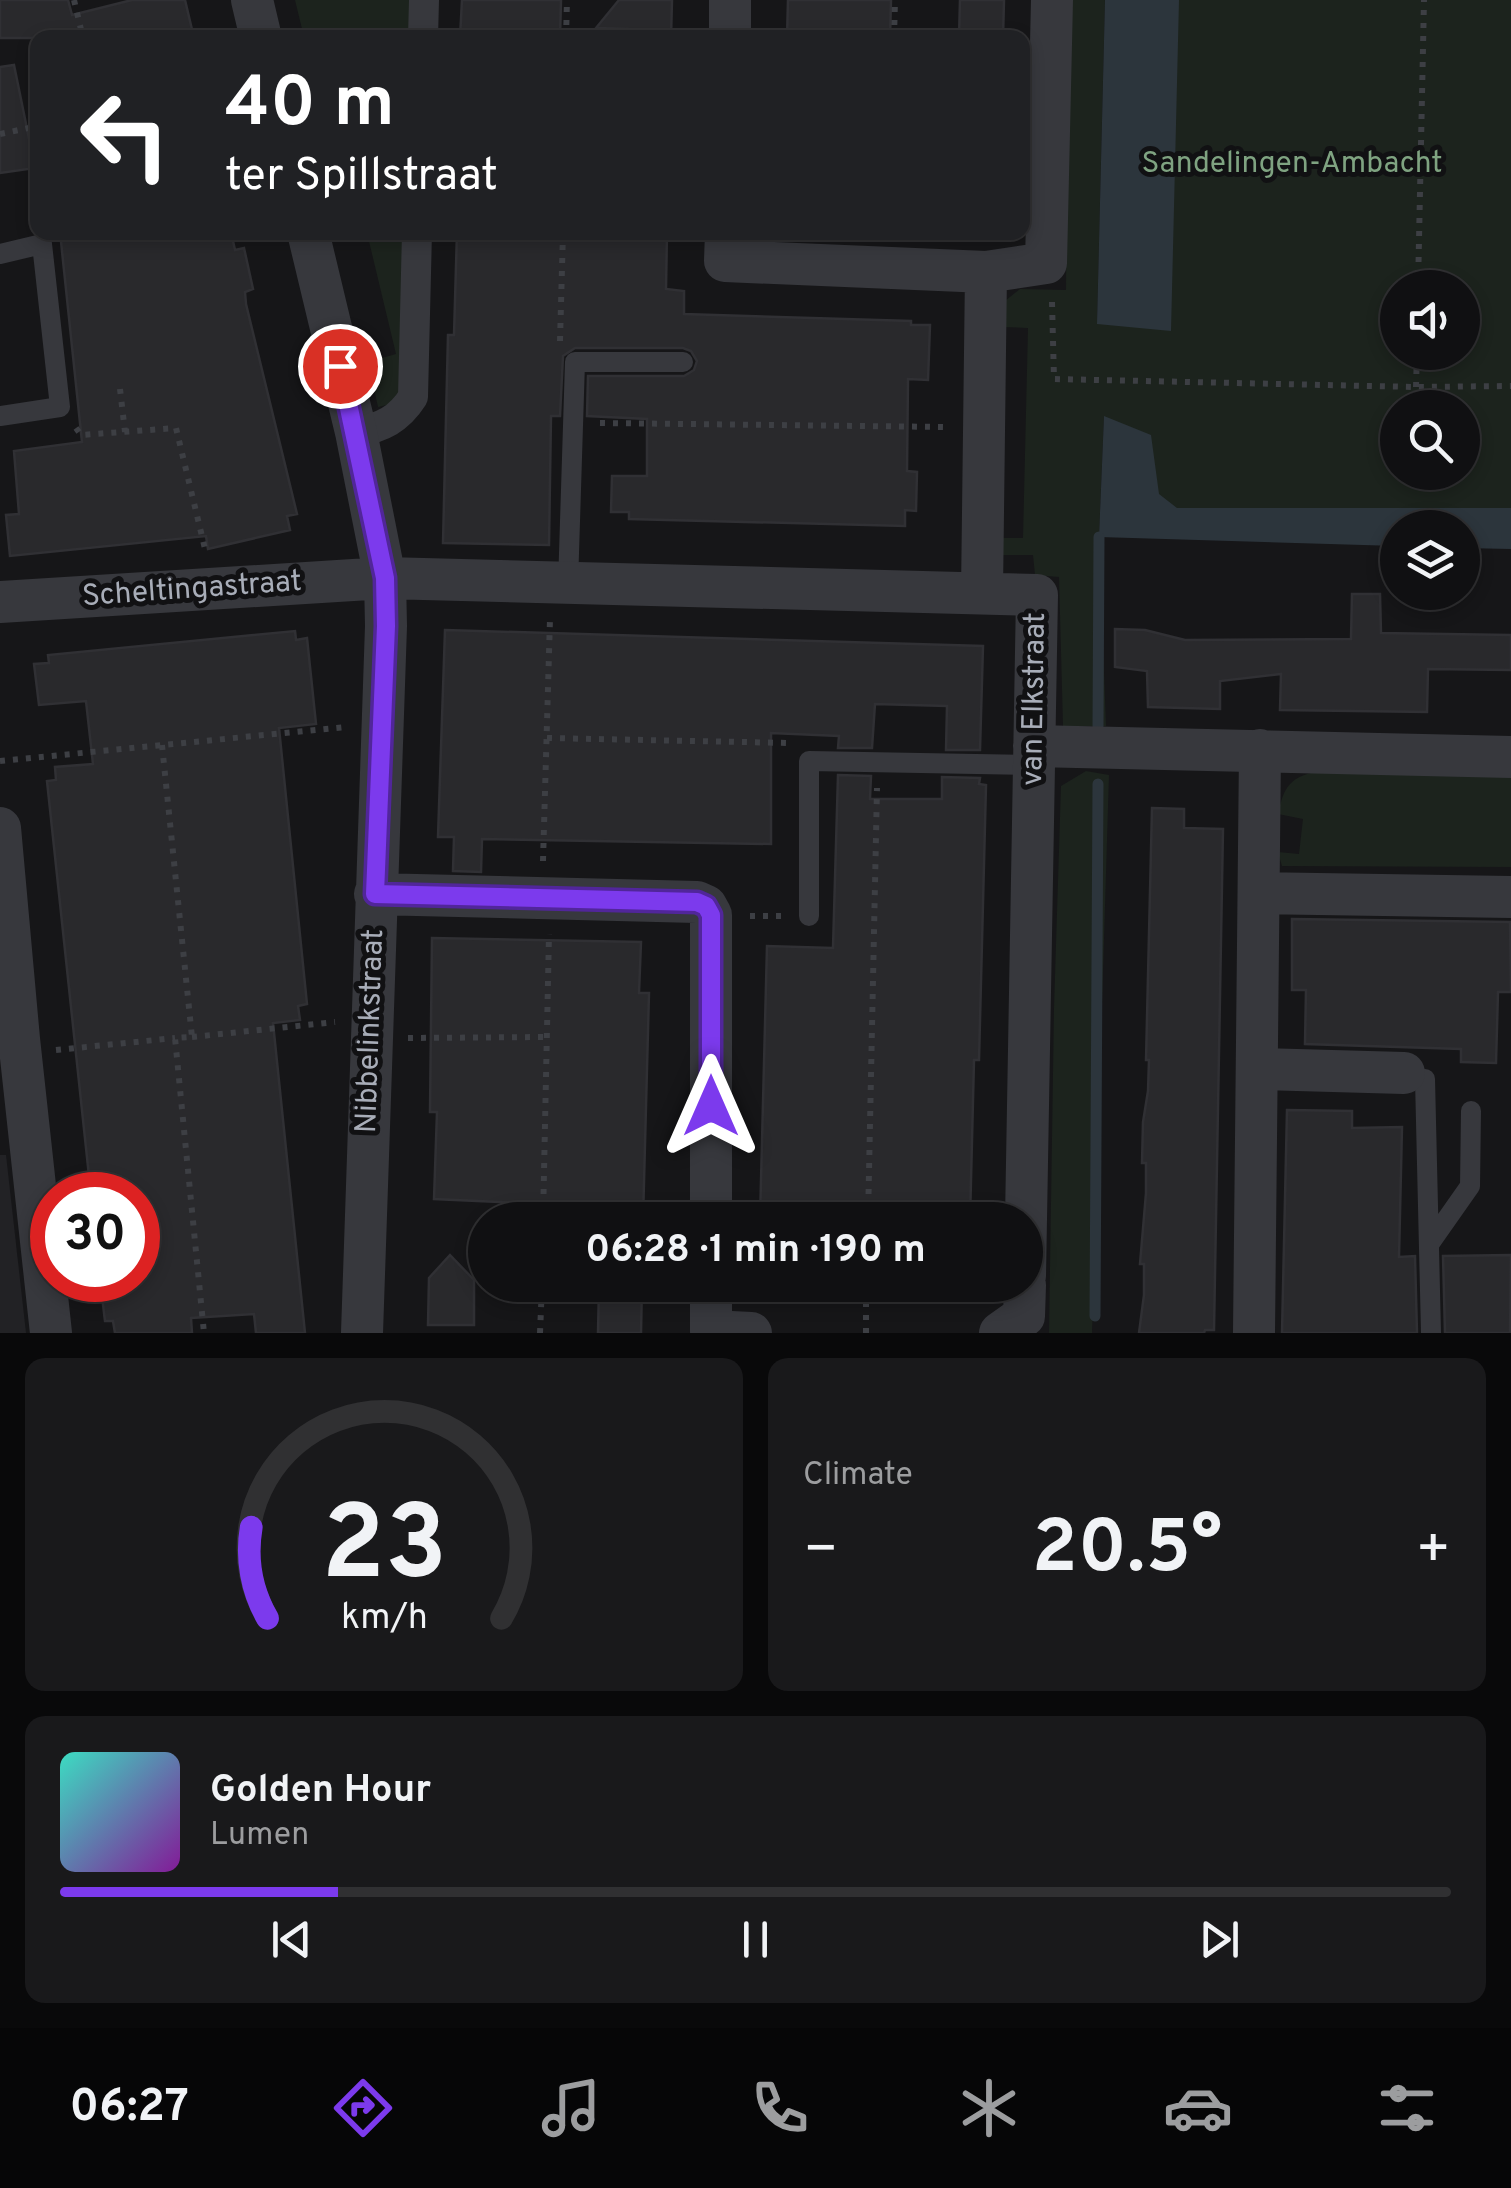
<!DOCTYPE html>
<meta charset="utf-8">
<style>
body{margin:0;font-family:Overpass,sans-serif;background:#19191b;color:#f1f3f6;height:100vh;display:flex;flex-direction:column;font-size:38px;white-space:nowrap}
*{box-sizing:border-box;margin:0}
p{font-size:32px;color:#9c9d9f}
.icon{flex:none;width:55px;height:55px;fill:none;stroke:currentColor;stroke-width:2;stroke-linecap:round;stroke-linejoin:round}
.map{position:relative;height:1333px;overflow:hidden}
.details{display:flex;flex-direction:column;gap:25px;padding:25px;background:#09090a;flex:1}
.details>*{flex:none}
.banner{position:absolute;left:30px;top:30px;width:1000px;height:210px;border-radius:20px;box-shadow:0 5px 15px #0003,0 0 0 2px #303032;background:#202124;color:#fff;overflow:hidden}
.buttons{position:absolute;left:1380px;top:270px;display:grid;gap:20px}
.buttons a{display:grid;place-items:center;width:100px;height:100px;border-radius:50%;background:#101012;box-shadow:0 5px 15px #0003,0 0 0 2px #303032;font-size:50px}
.speed{position:absolute;left:30px;top:1172px;display:flex;gap:20px;font-size:50px;font-weight:700;text-align:center}
.speed>*{display:grid;place-content:center;width:130px;height:130px;border-radius:50%;background:#101012;box-shadow:0 5px 15px #0003,0 0 0 2px #303032;line-height:1}
.speed .limit{border:15px solid #d22;background:#fff;color:#111}
.pin{position:absolute;display:grid;place-items:center;width:85px;height:85px;color:#fff;margin:-42px;border:5px solid #fff;border-radius:50%;box-shadow:0 2px 10px #0007}
.me{position:absolute;width:110px;margin:-55px;rotate:0deg;stroke-linejoin:round;filter:drop-shadow(0 0 8px #0008)}
.turn{display:flex;align-items:center;gap:35px;height:210px;padding:0 30px;font-size:45px}
.turn .icon{width:130px;height:130px;stroke-width:2.5}
.turn b{display:block;font-size:70px;line-height:85px}
.big{font-size:75px;font-weight:700;line-height:1.1}
.details .tile{flex:1;display:flex;flex-direction:column;justify-content:center;gap:15px;min-width:0;padding:0 35px;border-radius:20px;background:#19191b}
.details .dial{align-items:center;gap:0}
.dial svg{height:260px;overflow:visible;fill:none;stroke:#303032;stroke-width:7;stroke-linecap:round;text-anchor:middle}
.dial text{fill:#f1f3f6;stroke:none}
.song{display:flex;align-items:center;gap:30px}
.cover{width:120px;height:120px;border-radius:15px;background:linear-gradient(135deg,hsl(170 70% 55%),hsl(290 70% 35%))}
.played{height:10px;border-radius:5px;background:linear-gradient(90deg,#7c3aed 20%,#303032 20%)}
.keys{display:flex;justify-content:space-around;direction:ltr}
.heat{display:flex;justify-content:space-between;align-items:center;font-size:55px;direction:ltr}
.details .tiles{flex:1;display:grid;gap:25px;grid-template-columns:1fr 1fr}
.tile:last-child{grid-column:span 2}
.trip{position:absolute;left:468px;top:1202px;width:575px;height:100px;border-radius:50px;background:#101012;box-shadow:0 5px 15px #0003,0 0 0 2px #303032;font-weight:700;line-height:100px;text-align:center}
.menu{display:flex;height:160px;justify-content:space-around;align-items:center;background:#060607;color:#9c9d9f}
.menu .icon{width:70px;height:70px}
.menu .selected{color:#7c3aed}
.menu b{font-size:45px;color:#f1f3f6}
.map>svg:first-child{display:block}
.built{fill:#222225}
.green{fill:#1c231d;fill-rule:evenodd}
.water{fill:#2c353c}
.lines{fill:none;stroke-linecap:round;stroke-linejoin:round}
.stream{stroke:#2c353c;stroke-width:11}
.building{fill:#29292c;stroke:#303034;stroke-width:2.5}
.path{stroke:#3d3f44;stroke-width:6;stroke-dasharray:5 8;stroke-linecap:butt}
.service{stroke:#37383d;stroke-width:20}
.pedestrian{stroke:#37383d;stroke-width:30}
.minor{stroke:#37383d;stroke-width:42}
.route-casing{stroke:#51269a;stroke-width:25}
.route{stroke:#7c3aed;stroke-width:18}
.labels{text-anchor:middle;dominant-baseline:central;stroke-width:10;stroke-linejoin:round;paint-order:stroke}
.park-label{font-size:30px;fill:#7fa381;stroke:#111113}
.street-label{font-size:30px;fill:#a8adb8;stroke:#111113}
</style>
<div class="map">
<svg width="1511" height="1333" viewBox="0 0 1511 1333">
<rect width="100%" height="100%" fill="#161618"/>
<!-- built -->
<path class="built" d="M0 1155H6L26 1333H0Z"/>
<!-- green -->
<path class="green" d="M295 0H413L412 37H304Z
M1068 0H1105L1097 323 1129 0H1511V522L1124 508 1104 416 1099 537 1106 726H1063L1059 577 1035 575 1033 555H997L998 538H1023L1028 328 1002 327 1005 301 1020 289 1066 290ZM1398 288H1462V352H1398ZM1398 408H1462V472H1398Z
M367 233H406L405 391 396 403 378 407 368 362 396 354Z
M1086 771 1109 775 1092 1333H1049L1054 1008 1061 786Z
M1319 771 1511 777V867L1282 866 1278 852 1299 854 1303 819 1278 814C1284 786 1290 777 1319 771Z"/>
<!-- water -->
<path class="water" d="M1105 0H1179L1171 331 1097 324Z
M1104 416 1151 435 1159 494 1177 508H1511V549L1463 548 1462 528H1398L1397 546 1099 537Z"/>
<g class="lines">
<!-- stream -->
<path class="stream" d="M1098 726 1099 537
M1095 1316 1098 784"/>
</g>
<!-- building -->
<path class="building" d="M0 0H68L72 15 132 0H185L194 38H0Z
M462 0H561L560 38H460Z
M619 0H672L671 38H627L628 29 596 28Z
M788 0H891L890 38H787Z
M960 0H1004L1003 38H959Z
M14 65 35 168 0 173V67Z
M60 232H231L235 250 244 248 253 289 245 292 246 304 297 514 287 516 290 530 208 549 206 536 10 556 6 515 19 514 14 451 82 442Z
M457 232H667L666 289 684 291V314L911 321V325H930L928 380 908 379 907 471 917 472 916 511 905 510V526L629 519V512H611L612 476H647V419L587 416 588 376H684L694 370 697 361 691 351 683 348H575L563 356 560 416H551L549 545 443 543 448 335H454Z
M1352 594H1380L1381 633 1511 635V670L1428 669 1427 712 1280 710 1281 674 1220 681V709L1148 707 1147 671 1115 667V629L1145 630 1185 640 1351 639Z
M445 630 983 646 980 750H946L947 706 875 704 872 748H838L839 736 771 733V844L482 839 481 872 453 871 454 837H438Z
M295 631 296 640 307 638 316 724 279 728 307 1004 298 1006 300 1020 273 1023 305 1333H256L254 1314 191 1318 192 1333H115L113 1321H105L100 1280H138V1195H91L47 781 56 780 55 767 93 764 86 701 39 705 34 664 49 663 48 655Z
M838 775 871 776 870 799H942V777L980 778 979 784 986 785 979 1060H974L970 1220H760L767 946 833 948Z
M1152 808 1184 809V828L1223 829 1214 1330H1205L1204 1333H1139L1144 1295V1264H1140L1146 1193V1163H1142L1143 1122 1148 1091 1149 1060H1146Z
M1292 919 1510 922 1511 992H1498L1496 1063 1461 1062V1049L1305 1044 1306 990H1292Z
M432 938 641 942 639 993H649L643 1220 523 1217 524 1203 434 1199 437 1112H430Z
M1287 1110 1352 1111V1128L1402 1127 1399 1257 1415 1256 1417 1333H1282Z
M450 1255 474 1280V1325H428L429 1278Z
M1511 1255 1510 1333H1445L1443 1256Z
M599 1285H642L641 1333H598Z"/>
<g class="lines">
<!-- path -->
<path class="path" d="M74 0 83 38
M566 38 567 0
M894 38 895 0
M0 134 38 126
M1418 288 1424 0
M1052 302 1054 379 1416 387 1511 386
M560 341 563 232
M1416 387 1417 352
M120 389 125 432
M600 423 948 427
M76 428 81 435 176 428 206 553
M547 738 790 743
M162 745 192 1037 175 1038 204 1333
M0 761 346 727
M543 861 550 619
M750 916H783
M192 1037 335 1022
M408 1038 547 1037
M56 1050 175 1038
M543 1220 549 934
M868 1220 877 788
M540 1333 542 1285
M866 1333V1285"/>
<!-- service -->
<path class="service" d="M0 254 42 244 60 407 0 416
M568 585 575 362H683
M809 916V761L1034 765
M1425 1079 1431 1333
M1430 1243 1470 1186 1471 1111"/>
<!-- pedestrian -->
<path class="pedestrian" d="M423 38 424 0
M356 432C382 428 399 419 413 397L417 232"/>
<!-- minor -->
<path class="minor" d="M252 0 261 38
M730 38V0
M308 232 356 432 385 578 386 626 362 1333
M726 232 725 261 986 272 1046 263 1052 0
M982 592 986 272
M0 602 385 578 1037 595 1025 1276
M1034 746 1511 757
M0 828 19 1039 51 1333
M1260 893 1511 897
M375 894 697 902 706 906 711 915V1220
M1258 1069 1404 1073
M711 1285V1331L751 1333
M1000 1333 1024 1316 1025 1285
M1254 1333 1260 750"/>
</g>
<g class="lines">
<!-- route casing -->
<g class="route-casing">
<path id="route" d="M340 366 385 578 386 626 375 894 697 902 706 906 711 915V1106"/>
</g>
<!-- route -->
<use href="#route" class="route"/>
</g>
<g class="labels">
<!-- park labels -->
<g class="park-label">
<text x="1292" y="164">Sandelingen-Ambacht</text>
</g>
<!-- street labels -->
<g class="street-label">
<text transform="translate(192 590) rotate(-4)">Scheltingastraat</text>
<text transform="translate(1035 699) rotate(-89)">van Elkstraat</text>
<text transform="translate(371 1031) rotate(-88)">Nibbelinkstraat</text>
</g>
</g>
</svg>
<div class="buttons">
<a><svg class="icon" aria-label="sound" viewBox="0 0 24 24"><path d="M4 9h4l5-4v14l-5-4H4zM17 9q2 3 0 6"/></svg></a>
<a><svg class="icon" aria-label="search" viewBox="0 0 24 24"><circle cx="10" cy="10" r="6"/><path d="M15 15l6 6"/></svg></a>
<a><svg class="icon" aria-label="layers" viewBox="0 0 24 24"><path d="M12 4l9 5-9 5-9-5zM3 14l9 5 9-5"/></svg></a>
</div>
<div class="speed"><div class="limit">30</div></div>
<div class="pin" style="left:340px;top:366px;background:#d93025"><svg class="icon" aria-label="arrive" viewBox="0 0 24 24"><path d="M6 21V4h12l-3 4 3 4H6"/></svg></div>
<svg class="me" style="left:711px;top:1106px" viewBox="-20 -20 40 40"><path d="M0-17L14 15 0 8-14 15z" fill="#7c3aed" stroke="#fff" stroke-width="4"/></svg>
<div class="trip">06:28 · 1 min · 190 m</div>
<div class="banner">
<div class="turn"><svg class="icon" aria-label="left" viewBox="0 0 24 24"><path d="M17 20v-9H6M10 6l-5 5 5 5"/></svg><div><b>40 m</b>ter Spillstraat</div></div>
</div>
</div>
<section class="details">
<div class="tiles">
<div class="tile dial"><svg viewBox="0 0 100 80">
<path d="M14 69A42 42 0 1 1 86 69"/>
<path d="M14 69A42 42 0 0 1 9 41" stroke="#7c3aed"/>
<text x="50" y="56" font-size="32" font-weight="700">23</text>
<text x="50" y="72" font-size="11">km/h</text>
</svg></div>
<div class="tile"><p>Climate</p>
<div class="heat"><a>−</a><b class="big">20.5°</b><a>+</a></div>
</div>
<div class="tile">
<div class="song"><i class="cover"></i><div><b>Golden Hour</b><p>Lumen</p></div></div>
<div class="played"></div>
<div class="keys"><svg class="icon" aria-label="previous" viewBox="0 0 24 24"><path d="M18 5L8 12l10 7zM5 5v14"/></svg><svg class="icon" aria-label="pause" viewBox="0 0 24 24"><path d="M8 5v14M16 5v14"/></svg><svg class="icon" aria-label="next" viewBox="0 0 24 24"><path d="M6 5l10 7-10 7zM19 5v14"/></svg></div>
</div>
</div>
</section>
<nav class="menu">
<b>06:27</b>
<svg class="icon selected" aria-label="directions" viewBox="0 0 24 24"><path d="M12 3l9 9-9 9-9-9zM9 14v-3h6M13 9l2 2-2 2"/></svg>
<svg class="icon" aria-label="music" viewBox="0 0 24 24"><path d="M9 18V5l10-2v13"/><circle cx="6" cy="18" r="3"/><circle cx="16" cy="16" r="3"/></svg>
<svg class="icon" aria-label="phone" viewBox="0 0 24 24"><path d="M5 4h4l2 5-3 2q2 4 5 5l2-3 5 2v4C11 20 4 13 5 4z"/></svg>
<svg class="icon" aria-label="climate" viewBox="0 0 24 24"><path d="M12 3v18M4 7l16 10M4 17L20 7"/></svg>
<svg class="icon" aria-label="car" viewBox="0 0 24 24"><path d="M5 17H2v-5l4-1 3-4h7l3 4 3 1v5h-3M9 17h6M6 11h13"/><circle cx="7" cy="17" r="2"/><circle cx="17" cy="17" r="2"/></svg>
<svg class="icon" aria-label="filters" viewBox="0 0 24 24"><path d="M4 7h16M4 17h16"/><circle cx="9" cy="7" r="2"/><circle cx="15" cy="17" r="2"/></svg>
</nav>
